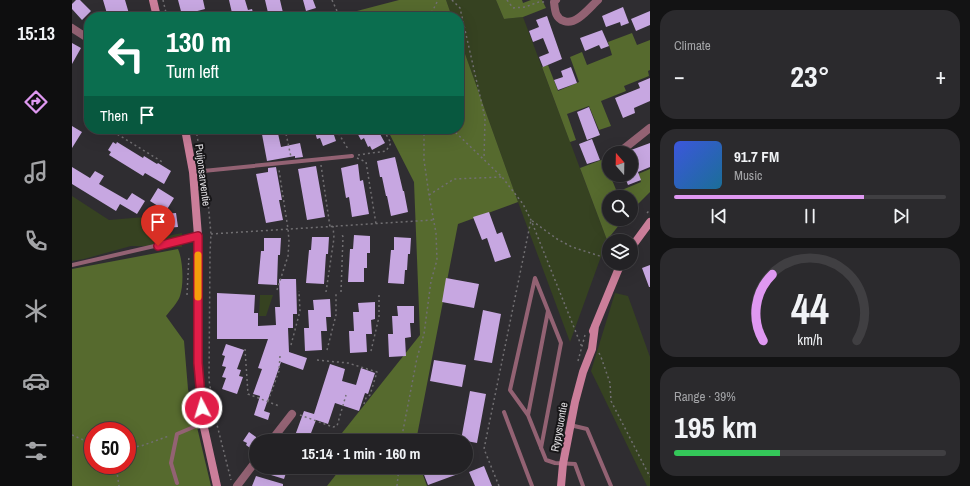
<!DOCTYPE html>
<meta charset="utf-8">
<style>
body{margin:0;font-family:"Archivo Narrow",sans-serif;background:#2b2a2d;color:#f1f3f6;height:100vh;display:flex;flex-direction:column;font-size:15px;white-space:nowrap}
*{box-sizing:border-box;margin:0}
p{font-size:13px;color:#a3a4a7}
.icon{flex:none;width:22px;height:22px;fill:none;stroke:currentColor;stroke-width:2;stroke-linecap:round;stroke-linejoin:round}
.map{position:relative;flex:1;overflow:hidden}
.sheet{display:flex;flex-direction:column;gap:10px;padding:10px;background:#131314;width:320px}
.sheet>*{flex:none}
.banner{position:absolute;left:12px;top:12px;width:380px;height:122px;border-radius:16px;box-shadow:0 4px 16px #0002,0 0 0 1px #403f42;background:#0b6e4f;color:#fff;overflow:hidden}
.needle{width:26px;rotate:340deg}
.controls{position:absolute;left:530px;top:146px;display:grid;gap:8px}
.controls a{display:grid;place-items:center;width:36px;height:36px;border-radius:50%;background:#232225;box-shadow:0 4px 16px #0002,0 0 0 1px #403f42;font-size:20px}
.speed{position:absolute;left:12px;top:422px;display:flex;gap:8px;font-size:20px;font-weight:700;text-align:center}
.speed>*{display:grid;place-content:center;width:52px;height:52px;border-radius:50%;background:#232225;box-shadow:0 4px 16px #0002,0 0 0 1px #403f42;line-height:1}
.speed .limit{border:6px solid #d22;background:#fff;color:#111}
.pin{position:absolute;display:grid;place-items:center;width:34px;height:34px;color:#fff;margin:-41px -17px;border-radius:50% 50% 50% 0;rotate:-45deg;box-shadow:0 0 4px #0007}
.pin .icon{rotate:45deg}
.me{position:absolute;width:44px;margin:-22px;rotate:355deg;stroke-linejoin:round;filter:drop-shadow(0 0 3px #0008)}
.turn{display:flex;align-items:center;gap:14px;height:84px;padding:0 16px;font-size:18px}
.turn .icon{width:52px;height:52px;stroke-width:2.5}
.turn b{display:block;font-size:28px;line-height:34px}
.then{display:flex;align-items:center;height:38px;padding:0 16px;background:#0003;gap:8px;font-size:15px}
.big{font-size:30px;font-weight:800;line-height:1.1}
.sheet .tile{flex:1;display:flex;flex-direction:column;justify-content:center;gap:6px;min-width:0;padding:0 14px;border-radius:16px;background:#2b2a2d}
.sheet .dial{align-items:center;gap:0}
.dial svg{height:104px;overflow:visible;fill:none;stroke:#403f42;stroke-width:7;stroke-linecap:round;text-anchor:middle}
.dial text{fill:#f1f3f6;stroke:none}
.song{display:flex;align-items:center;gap:12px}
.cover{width:48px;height:48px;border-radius:6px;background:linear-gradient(135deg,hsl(230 70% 55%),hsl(200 70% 35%))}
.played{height:4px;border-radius:2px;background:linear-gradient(90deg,#df98f1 70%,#403f42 70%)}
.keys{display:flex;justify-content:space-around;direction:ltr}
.heat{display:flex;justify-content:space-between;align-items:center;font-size:22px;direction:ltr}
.charge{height:6px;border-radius:3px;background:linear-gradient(90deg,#34c759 39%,#403f42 0)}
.trip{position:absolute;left:177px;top:434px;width:224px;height:40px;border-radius:20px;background:#232225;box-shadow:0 4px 16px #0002,0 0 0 1px #403f42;font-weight:800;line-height:40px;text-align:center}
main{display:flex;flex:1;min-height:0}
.dock{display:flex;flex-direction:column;width:72px;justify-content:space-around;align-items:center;background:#0e0e0f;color:#a3a4a7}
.dock .icon{width:28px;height:28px}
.dock .active{color:#df98f1}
.dock b{font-size:18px;color:#f1f3f6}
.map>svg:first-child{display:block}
.green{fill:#364221}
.forest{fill:#566a2e;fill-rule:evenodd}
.building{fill:#c7a7e1}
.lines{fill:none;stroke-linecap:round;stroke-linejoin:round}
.path{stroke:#716f72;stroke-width:1.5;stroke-dasharray:2 3;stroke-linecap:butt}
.lane{stroke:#936273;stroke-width:4}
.street{stroke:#936273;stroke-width:8}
.secondary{stroke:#cb7e9a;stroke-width:8}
.route-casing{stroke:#92132f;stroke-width:10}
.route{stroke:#e11d48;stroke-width:7}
.slow{stroke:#f59e0b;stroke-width:7}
.labels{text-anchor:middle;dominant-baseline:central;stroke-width:4;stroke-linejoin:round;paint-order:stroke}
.street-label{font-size:11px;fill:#e1dfe2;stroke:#171618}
</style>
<main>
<nav class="dock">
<b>15:13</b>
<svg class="icon active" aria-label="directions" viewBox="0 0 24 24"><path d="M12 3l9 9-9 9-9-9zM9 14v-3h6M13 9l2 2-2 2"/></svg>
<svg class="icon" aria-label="music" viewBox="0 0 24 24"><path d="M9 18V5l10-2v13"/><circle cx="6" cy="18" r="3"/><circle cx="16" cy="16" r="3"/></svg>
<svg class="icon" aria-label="phone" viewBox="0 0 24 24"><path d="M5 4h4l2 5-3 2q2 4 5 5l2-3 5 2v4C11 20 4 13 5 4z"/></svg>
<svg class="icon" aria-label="climate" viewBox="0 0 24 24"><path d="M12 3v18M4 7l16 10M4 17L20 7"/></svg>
<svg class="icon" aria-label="car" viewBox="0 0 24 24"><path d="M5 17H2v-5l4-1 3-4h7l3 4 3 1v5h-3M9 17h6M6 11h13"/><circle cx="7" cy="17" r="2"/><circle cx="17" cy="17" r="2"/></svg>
<svg class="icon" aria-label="filters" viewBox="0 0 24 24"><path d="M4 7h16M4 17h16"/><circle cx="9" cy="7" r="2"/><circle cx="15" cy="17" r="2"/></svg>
</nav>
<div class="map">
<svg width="578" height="486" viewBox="0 0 578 486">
<rect width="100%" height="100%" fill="#2f2d31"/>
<!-- green -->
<path class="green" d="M374 0H424L432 19 451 17 535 240 498 342 446 202 387 37V17H380Z
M0 196 37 220 85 216 86 238 110 233V247L59 246 12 259 0 261Z
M543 293 556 296 578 357V486H575L519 371Z
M188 295H201L194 316H187Z"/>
<!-- forest -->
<path class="forest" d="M327 0H374L380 17H262Z
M424 0H450L451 3 459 0H470L474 8 451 17 432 19Z
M560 33 565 45 578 40V70L576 71 577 76 552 86 554 91 529 101 539 126 527 130 517 106 495 114 504 140 498 142 470 67 476 65 486 91 507 82 498 57 510 52 515 65 540 55 536 42Z
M387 37 446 202 386 224 344 441H291V440L270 433 348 335 342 182 315 129H387Z
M532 159 537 172V175H538L545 192 569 182 566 174 578 169V192L559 211V197H537V219H552L535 240 508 168Z
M106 249C111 260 112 284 108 296 106 302 98 311 94 316L112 341 116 389 139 486H0V269ZM21 431H55V465H21Z
M270 467H348L355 486H255Z"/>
<!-- building -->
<path class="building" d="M4 0H8L19 11 10 20 0 9V4Z
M31 0H53L58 17H36Z
M106 0H131L133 9 110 15Z
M157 0H173L176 10 180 9 182 17H158V14L160 13Z
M193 0H208L212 17H197Z
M231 0H241L244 8 234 11Z
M551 7 557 23 549 26 548 22 534 27 530 16Z
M578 11V25L564 31 559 19Z
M475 16 490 59 471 67 467 57 477 53 471 38 461 42 457 31 467 27 464 20Z
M530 30 537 46 529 49 527 45 513 51 508 38Z
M0 43 9 48 0 64Z
M499 67 505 83 486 90 482 80 491 77 489 71Z
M578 78V101L562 108 563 113 551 118 543 98 568 88 566 83Z
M517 107 528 135 515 140 505 112Z
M0 126 10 132 0 148Z
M189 129H205L209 147 228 143 231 157 223 158V156L195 161Z
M242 129H260L264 141 251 146 248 138 245 139Z
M283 129H302L305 135 308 134 313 143 300 150 298 146 296 147 292 138 289 140Z
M520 139 528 160 515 164 507 144Z
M41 142 44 144 45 142 71 158 72 156 85 164 86 163 99 171 92 184 73 173 71 176 37 155 39 152 36 150Z
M578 143V167L566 172 569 180 556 185 552 175H559V150Z
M323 157 331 191H332L336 212 319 216 315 196H314L310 177H308L305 161Z
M286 164 288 181 291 180 297 214 280 217 277 197 274 198 269 168Z
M244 166 253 217 235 220 226 169Z
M0 167 18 178 23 171 32 176 27 184 55 200 60 193 73 201 65 214 48 204 44 211 0 184Z
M204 167 210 200H207L211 220 194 223 184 174 196 172V168Z
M86 188 102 198 94 211 78 201Z
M417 212 425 234 430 232 439 257 423 262 415 238 410 240 401 217Z
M104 213 106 227 95 228 93 214Z
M282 235 298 236V253H295V268H292V282H276L278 249H281Z
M240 237H257L256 254H254L252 284 234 283 237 250H239Z
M322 237 339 238 338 254H336L335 270H333L332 284 316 283 319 250H322Z
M192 238H209L208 255H206L205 285 186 284 189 251H192Z
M578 265V287H577L570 268Z
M374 278 407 284 402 308 370 302Z
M207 279H224L225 314H221V328H216L217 352 235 358 231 370 209 362 192 411 198 413 196 420 182 415 188 396 181 394 190 369 186 368 196 339H145V293L183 295 182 313H186V326L204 325 203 307H208Z
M258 299 259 317H254L255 331H249L250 350 233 351 232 328H237L236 310H242L241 300Z
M303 302V319L299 320 300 334H294L295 352 278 353 277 331H282L281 312H287L286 303Z
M325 306H342V323H338L339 337 333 338 334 356 317 357 316 334H321L320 316H326Z
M411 310 429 314 420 363 402 360Z
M154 344 172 350 165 369 169 370 167 376 171 377 165 394 150 389 154 378 150 377 154 367 150 366 153 356 150 355Z
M362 360 394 365 390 387 358 381Z
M258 364 273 369 270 381 284 385 289 368 303 373 296 394 293 393 287 411 263 403 256 424 244 420 236 441H221L232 411 242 414Z
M398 391 414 394 405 443 389 440Z
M177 432 184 437V447L181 450 174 445 175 443 171 441Z
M412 466 420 486H403L397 472Z
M201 467H216L212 479 199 475Z
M349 467H384L386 474 356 485Z
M184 476 211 484V486H180Z"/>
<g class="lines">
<!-- path -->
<path class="path" d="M91 0 95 17
M260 0 265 11 269 17
M380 0 388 8 413 118 412 159
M435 0 441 8 453 7 467 2H474
M357 17 361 10 366 0
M37 129 92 163
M124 129 130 166
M213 129 219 157
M264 129 276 149
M380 129 430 177 451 204 459 220 509 345 511 346
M286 155 314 151 319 143 311 129
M285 158 294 162 304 224
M249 165 258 227
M132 177 136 202 139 234 138 253 137 380 143 417 159 480
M357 195 382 179 430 177
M575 213 578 210
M139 234 361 220
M205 290 216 256 217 241 216 229 207 170
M254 292 262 238 261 226
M269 292 271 237 270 234
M115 295 117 255
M219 345 228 311 227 291
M173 349 176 394 207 406
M255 350 264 315V292
M299 351 307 317V294
M527 353 529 357 538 383 539 401 578 477
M245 360 276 363 305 372 298 395 294 398 291 407
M506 361 513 335
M196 401 207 371 208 356
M228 415 261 427 265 426 274 395
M0 435 21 444
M329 441 345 358 352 334 359 281 365 260 364 233 357 195 352 160V129
M55 448 69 446 97 436
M44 465 47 486
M325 486 327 467
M427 486 412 449 459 220 485 239 500 247 537 259"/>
<!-- lane -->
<path class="lane" d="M121 172 280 156
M0 265 126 236
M476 311 456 415 474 460 483 463 503 464 511 486
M432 412 460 486
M456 415 438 390 463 278 489 343 469 448
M498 425 515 429 539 486
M105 483 99 463 105 434 131 423"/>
<!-- street -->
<path class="street" d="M484 0 482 2C483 10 483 18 492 21 504 26 518 7 526 0
M0 28 17 39
M549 151 578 128
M199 441 220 414
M165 486 184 461"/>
<!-- secondary -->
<path class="secondary" d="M81 0 85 17
M113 129 121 172 126 236V363L131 423 145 486
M559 248 578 222
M521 331 549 263
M489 486 491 464 503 402 511 372 520 349 523 326"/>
</g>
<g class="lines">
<!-- route casing -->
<g class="route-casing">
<path id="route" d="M86 246 126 236V363L130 408"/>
</g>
<!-- route -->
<use href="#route" class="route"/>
<!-- slow -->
<path class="slow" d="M126 297V255"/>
</g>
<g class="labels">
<!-- street labels -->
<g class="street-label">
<text transform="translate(131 175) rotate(83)">Puijonsarventie</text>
<text transform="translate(487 427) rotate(-79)">Rypysuontie</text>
</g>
</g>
</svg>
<div class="controls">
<a><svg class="needle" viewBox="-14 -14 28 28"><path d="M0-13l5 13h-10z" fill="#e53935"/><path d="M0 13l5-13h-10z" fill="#a3a4a7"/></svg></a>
<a><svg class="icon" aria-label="search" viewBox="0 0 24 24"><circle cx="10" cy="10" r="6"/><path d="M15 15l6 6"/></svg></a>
<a><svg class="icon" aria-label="layers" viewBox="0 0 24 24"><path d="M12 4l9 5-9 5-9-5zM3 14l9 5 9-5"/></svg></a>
</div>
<div class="speed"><div class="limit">50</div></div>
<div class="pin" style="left:86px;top:246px;background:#d93025"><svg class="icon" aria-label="arrive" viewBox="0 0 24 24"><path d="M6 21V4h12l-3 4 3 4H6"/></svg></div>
<svg class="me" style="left:130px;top:408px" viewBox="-20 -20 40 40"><circle r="17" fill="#e11d48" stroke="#fff" stroke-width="3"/><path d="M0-11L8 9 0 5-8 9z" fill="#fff"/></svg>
<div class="trip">15:14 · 1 min · 160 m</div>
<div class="banner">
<div class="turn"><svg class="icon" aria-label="left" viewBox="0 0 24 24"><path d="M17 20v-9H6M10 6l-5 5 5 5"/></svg><div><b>130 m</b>Turn left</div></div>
<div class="then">Then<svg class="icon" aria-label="arrive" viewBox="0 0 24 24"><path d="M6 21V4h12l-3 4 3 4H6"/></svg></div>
</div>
</div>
<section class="sheet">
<div class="tile"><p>Climate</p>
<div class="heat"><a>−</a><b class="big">23°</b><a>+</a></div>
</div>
<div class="tile">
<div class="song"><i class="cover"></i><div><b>91.7 FM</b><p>Music</p></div></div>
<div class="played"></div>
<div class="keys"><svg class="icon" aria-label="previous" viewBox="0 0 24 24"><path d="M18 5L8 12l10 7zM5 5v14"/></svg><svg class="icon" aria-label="pause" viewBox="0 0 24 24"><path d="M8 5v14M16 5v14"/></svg><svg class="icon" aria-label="next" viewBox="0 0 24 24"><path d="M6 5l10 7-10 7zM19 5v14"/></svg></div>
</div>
<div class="tile dial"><svg viewBox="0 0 100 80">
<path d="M14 69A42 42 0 1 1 86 69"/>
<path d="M14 69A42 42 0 0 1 21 18" stroke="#df98f1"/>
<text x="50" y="56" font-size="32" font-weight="700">44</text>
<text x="50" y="72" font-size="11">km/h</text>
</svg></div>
<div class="tile"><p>Range · 39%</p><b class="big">195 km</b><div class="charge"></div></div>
</section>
</main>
